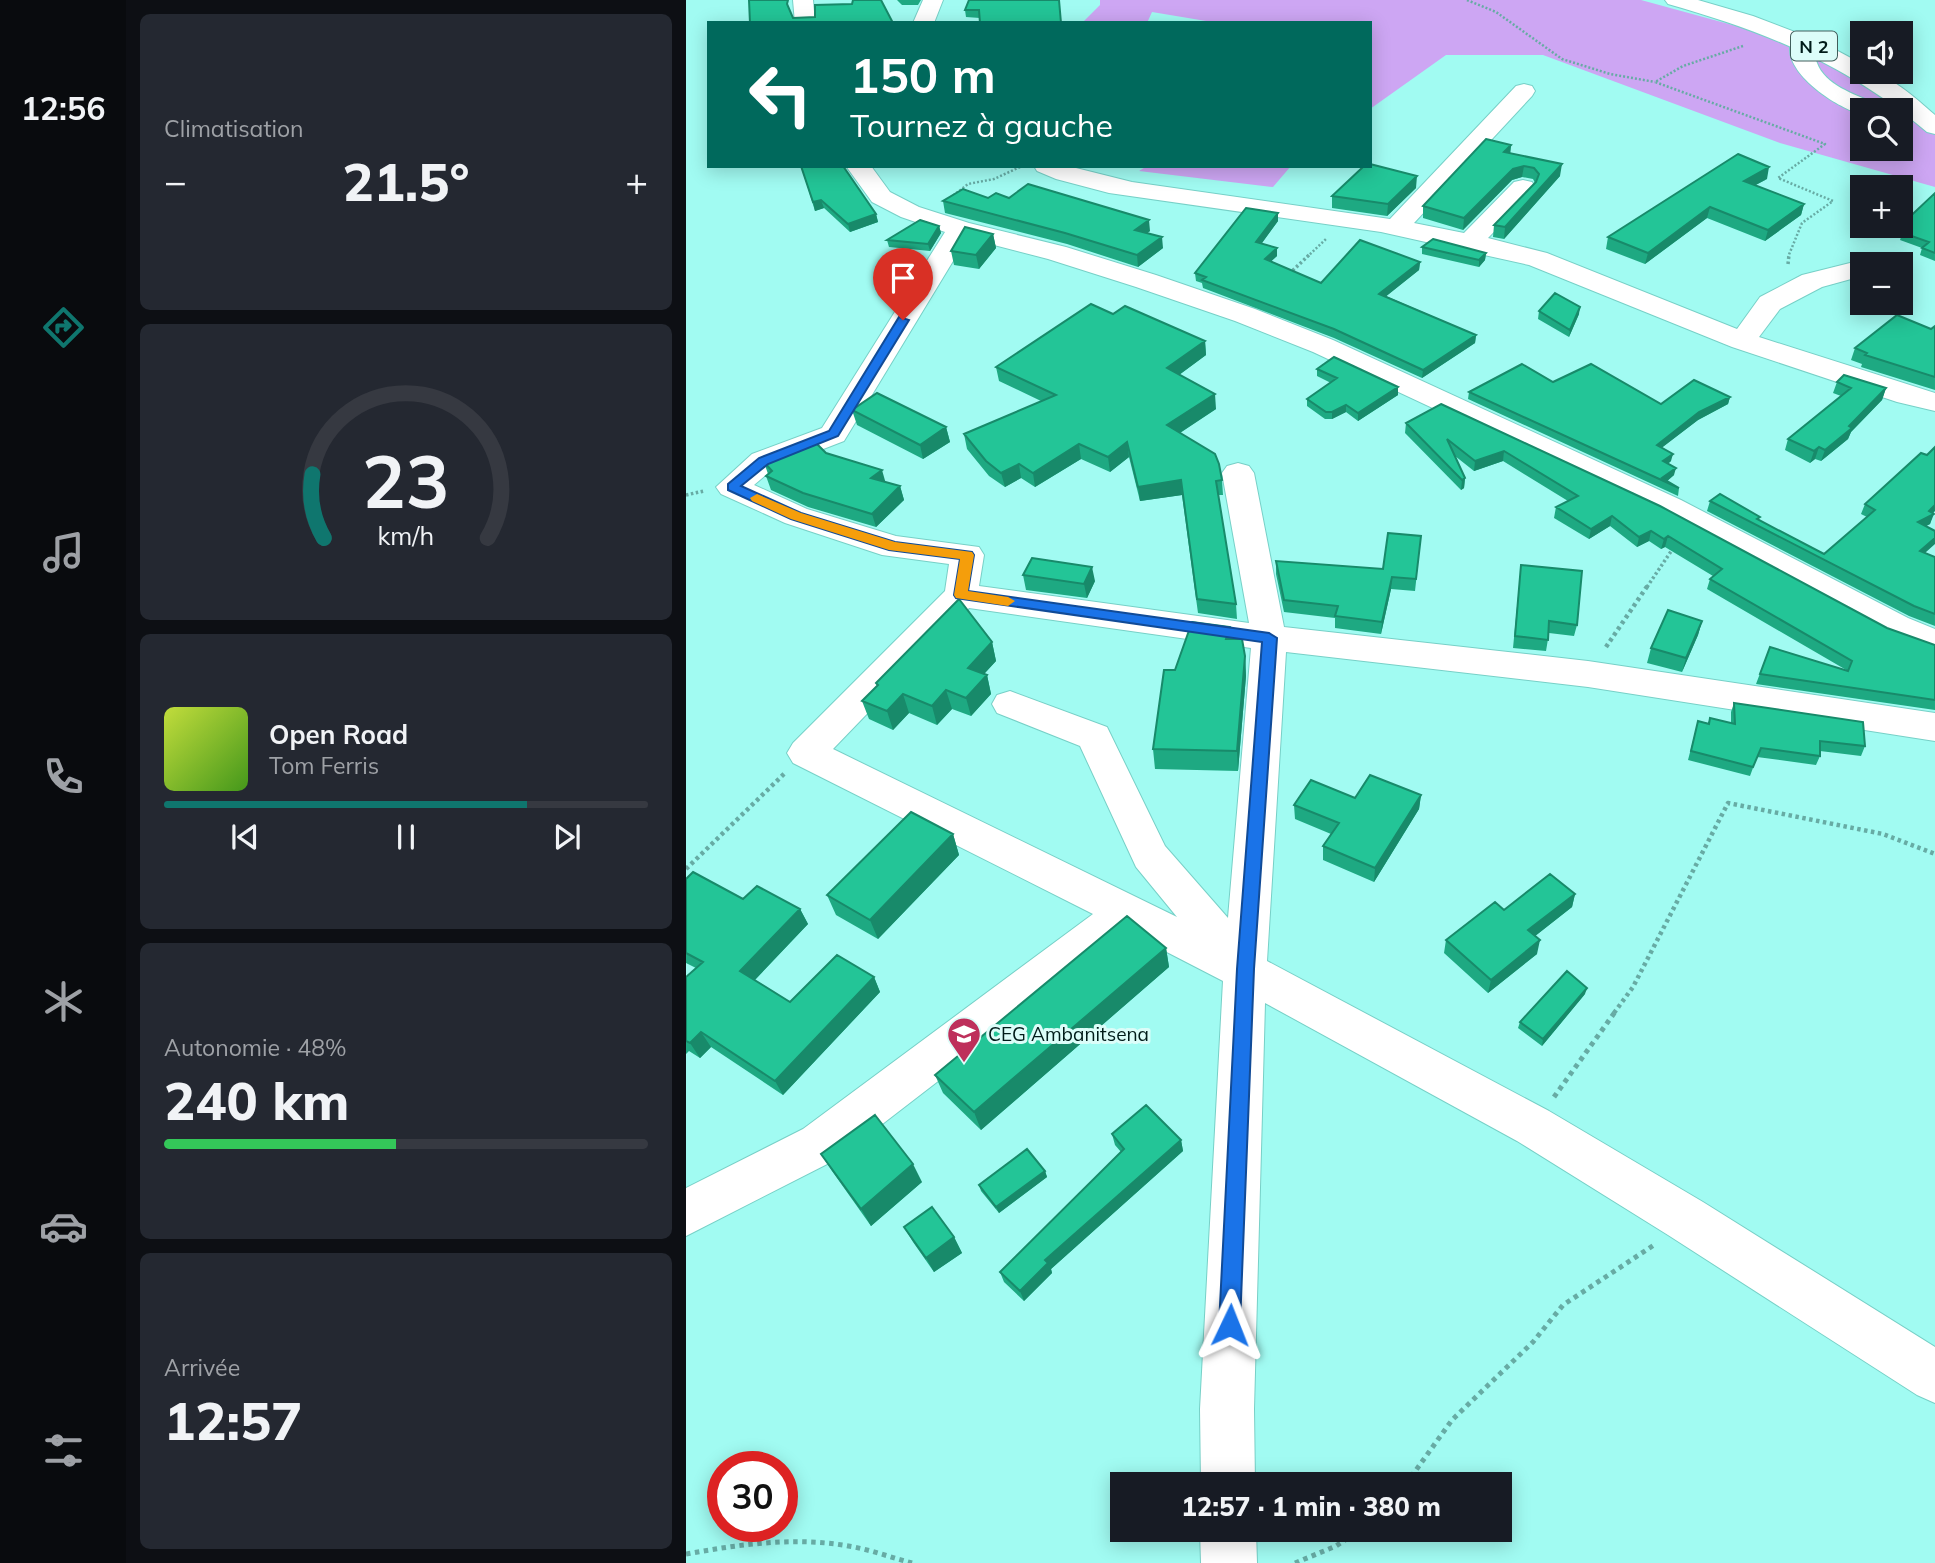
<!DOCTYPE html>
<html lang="fr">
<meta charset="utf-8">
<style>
body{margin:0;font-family:Mulish,sans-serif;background:#242831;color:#f1f3f6;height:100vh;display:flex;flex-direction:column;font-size:26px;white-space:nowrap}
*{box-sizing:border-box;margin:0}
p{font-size:23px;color:#9ea1a6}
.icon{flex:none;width:38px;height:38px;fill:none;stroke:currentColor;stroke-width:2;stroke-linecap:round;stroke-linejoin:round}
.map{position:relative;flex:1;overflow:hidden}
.sheet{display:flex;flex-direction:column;gap:14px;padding:14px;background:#0d0f14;width:560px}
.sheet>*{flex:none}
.banner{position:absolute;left:21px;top:21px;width:665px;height:147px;border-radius:0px;box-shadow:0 4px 18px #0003;background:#00695c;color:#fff;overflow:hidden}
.fabs{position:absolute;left:1164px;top:21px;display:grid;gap:14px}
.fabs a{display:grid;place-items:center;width:63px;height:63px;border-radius:0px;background:#171b24;box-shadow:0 4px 18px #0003;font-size:35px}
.speed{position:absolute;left:21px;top:1451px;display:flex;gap:14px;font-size:35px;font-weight:700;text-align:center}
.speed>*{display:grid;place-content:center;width:91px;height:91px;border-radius:50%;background:#171b24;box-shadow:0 4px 18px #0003;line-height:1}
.speed .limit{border:10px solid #d22;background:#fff;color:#111}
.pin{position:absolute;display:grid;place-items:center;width:60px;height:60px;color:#fff;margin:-72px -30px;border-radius:50% 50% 50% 0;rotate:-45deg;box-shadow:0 0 7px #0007}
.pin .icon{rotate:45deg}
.me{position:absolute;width:77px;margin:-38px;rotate:2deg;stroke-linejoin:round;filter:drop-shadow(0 0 5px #0008)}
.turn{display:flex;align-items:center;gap:24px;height:147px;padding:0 28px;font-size:32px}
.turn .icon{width:91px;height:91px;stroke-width:2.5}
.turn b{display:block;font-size:49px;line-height:60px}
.big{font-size:52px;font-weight:800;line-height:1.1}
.sheet .widget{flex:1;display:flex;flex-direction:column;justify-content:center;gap:10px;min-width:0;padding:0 24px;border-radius:10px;background:#242831}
.sheet .dial{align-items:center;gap:0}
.dial svg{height:182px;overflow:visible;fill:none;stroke:#363941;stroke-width:7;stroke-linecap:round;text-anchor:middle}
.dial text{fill:#f1f3f6;stroke:none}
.song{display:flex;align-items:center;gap:21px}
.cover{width:84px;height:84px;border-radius:10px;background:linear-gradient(135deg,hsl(70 70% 55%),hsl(100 70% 35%))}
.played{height:7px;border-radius:4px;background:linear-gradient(90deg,#0f766e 75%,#363941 75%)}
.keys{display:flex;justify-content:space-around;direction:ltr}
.heat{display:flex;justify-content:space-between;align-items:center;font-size:38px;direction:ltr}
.charge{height:10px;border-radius:5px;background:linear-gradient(90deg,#34c759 48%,#363941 0)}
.trip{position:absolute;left:424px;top:1472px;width:402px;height:70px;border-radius:0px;background:#171b24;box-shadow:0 4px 18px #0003;font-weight:800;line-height:70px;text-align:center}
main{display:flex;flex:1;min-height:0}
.menu{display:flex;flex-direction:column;width:126px;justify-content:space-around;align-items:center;background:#090b0e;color:#9ea1a6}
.menu .icon{width:49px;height:49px}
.menu .selected{color:#0f766e}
.menu b{font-size:32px;color:#f1f3f6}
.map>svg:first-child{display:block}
.forest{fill:#cda6f3;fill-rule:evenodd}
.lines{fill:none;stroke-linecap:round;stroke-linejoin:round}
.minor-casing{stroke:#77d0c7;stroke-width:2}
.major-casing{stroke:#77d0c7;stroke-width:2}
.path-far3{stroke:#67aba4;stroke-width:2.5;stroke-dasharray:2 2;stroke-linecap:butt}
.path-far2{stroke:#67aba4;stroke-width:3.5;stroke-dasharray:2.5 2.5;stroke-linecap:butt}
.path-far1{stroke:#67aba4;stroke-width:4.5;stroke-dasharray:3.5 3.5;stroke-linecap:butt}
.path{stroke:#67aba4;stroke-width:5;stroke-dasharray:4.5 4.5;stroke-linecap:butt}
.minor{fill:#fff;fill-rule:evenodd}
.major{fill:#fff;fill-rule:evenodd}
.wall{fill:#1ea982}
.shaded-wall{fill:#188a6a}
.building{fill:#23c597;stroke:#188a6a;stroke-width:2}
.route{fill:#1a73e8;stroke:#114b97;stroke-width:2}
.slow{fill:#f59e0b}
.labels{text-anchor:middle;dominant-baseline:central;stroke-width:6;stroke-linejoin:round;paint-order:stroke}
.shield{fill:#dcfdf9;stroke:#425f5c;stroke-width:2}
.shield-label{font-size:18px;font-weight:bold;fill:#001b19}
.poi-label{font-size:19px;fill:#001b19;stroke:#dcfdf9;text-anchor:start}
</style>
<main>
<nav class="menu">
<b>12:56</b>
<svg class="icon selected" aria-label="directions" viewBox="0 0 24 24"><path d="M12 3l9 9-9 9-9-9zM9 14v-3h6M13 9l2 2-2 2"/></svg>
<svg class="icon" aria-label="music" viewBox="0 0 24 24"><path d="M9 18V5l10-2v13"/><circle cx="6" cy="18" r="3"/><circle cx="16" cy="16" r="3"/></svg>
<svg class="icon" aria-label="phone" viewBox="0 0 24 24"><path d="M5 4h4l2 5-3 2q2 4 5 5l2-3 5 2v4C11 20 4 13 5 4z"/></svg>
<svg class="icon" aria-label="climate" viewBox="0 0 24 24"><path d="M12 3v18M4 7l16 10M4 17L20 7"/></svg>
<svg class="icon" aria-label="car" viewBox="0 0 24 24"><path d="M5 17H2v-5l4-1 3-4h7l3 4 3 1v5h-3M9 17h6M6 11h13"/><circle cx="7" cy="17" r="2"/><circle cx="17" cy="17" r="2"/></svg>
<svg class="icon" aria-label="filters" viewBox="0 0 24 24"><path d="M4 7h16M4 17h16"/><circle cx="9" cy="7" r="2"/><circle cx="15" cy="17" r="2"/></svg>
</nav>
<section class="sheet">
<div class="widget"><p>Climatisation</p>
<div class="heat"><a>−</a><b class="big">21.5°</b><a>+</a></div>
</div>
<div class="widget dial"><svg viewBox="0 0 100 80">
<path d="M14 69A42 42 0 1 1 86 69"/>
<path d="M14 69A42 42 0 0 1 9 41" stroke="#0f766e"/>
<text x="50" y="56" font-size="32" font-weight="700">23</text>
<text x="50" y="72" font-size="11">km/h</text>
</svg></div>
<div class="widget">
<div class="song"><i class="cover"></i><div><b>Open Road</b><p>Tom Ferris</p></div></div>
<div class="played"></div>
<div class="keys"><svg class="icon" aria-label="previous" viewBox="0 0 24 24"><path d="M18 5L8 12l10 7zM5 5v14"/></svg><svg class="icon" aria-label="pause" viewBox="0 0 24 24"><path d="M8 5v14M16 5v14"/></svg><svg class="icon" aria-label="next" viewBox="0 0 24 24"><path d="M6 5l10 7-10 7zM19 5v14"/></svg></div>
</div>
<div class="widget"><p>Autonomie · 48%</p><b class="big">240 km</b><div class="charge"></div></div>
<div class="widget"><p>Arrivée</p><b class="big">12:57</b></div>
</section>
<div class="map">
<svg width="1249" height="1563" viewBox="0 0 1249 1563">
<rect width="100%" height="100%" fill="#a1fbf2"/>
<!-- forest -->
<path class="forest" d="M414 0H955L1138 50 1249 127V187L1094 143 857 55H760L684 109V23H520V21L466 12 461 23 397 22 414 5ZM1176 110H1214V149H1176Z
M461 166H605L587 187 453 171Z"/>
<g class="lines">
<!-- minor casing -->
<g class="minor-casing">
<path id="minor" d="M107 0H127L129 23H109Z
M237 0H257L248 23H227Z
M1116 35 1124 36C1129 44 1127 54 1131 63 1139 85 1168 94 1188 103L1190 110C1182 110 1176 114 1172 113 1148 106 1088 67 1108 36Z
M838 84 846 86 849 91 846 96 728 223 778 233 828 182 837 180 846 182 849 187 846 192 802 238 861 253 1051 329 1074 297 1116 275 1176 260 1185 262 1187 264H1176V276L1136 287 1094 309 1073 337 1249 393V411L1211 402 1046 347 843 265 695 232 423 193 370 179 351 171 348 166H382L446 182 704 219 830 86Z
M160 166H185L204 192 233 207 283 223 380 247 470 275 569 309 647 340 995 500 1222 618 1249 629V655L1198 636 973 514 627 352 549 321 450 287 362 259 281 238 158 441 88 468 68 485 121 509 210 536 293 547 298 555 293 586 563 623 536 473 541 466 552 463 563 466 568 473 598 627 902 661 1249 713V741L902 687 600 652 581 961 863 1111 1017 1202 1249 1347V1403L1231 1395 982 1235 831 1141 579 1003 568 1409 569 1484H515L514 1409 537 981 444 933 151 1159 0 1236V1188L117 1129 407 914 107 763 101 753 107 743 259 591 263 564 196 555 99 523 35 494 30 487 66 454 136 428 259 232 215 217 186 202ZM283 608 565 648 542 918 479 846 421 727 324 691 311 695 306 704 311 713 394 746 450 867 491 917 147 749Z
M514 1530H570L571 1563H515Z"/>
</g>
<!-- major casing -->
<g class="major-casing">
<path id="major" d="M979 0H1012L1067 16 1135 42 1176 64V72C1203 72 1229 98 1249 115V134L1241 132C1162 65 1081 32 982 4Z"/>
</g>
<!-- path-far3 -->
<path class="path-far3" d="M781 0 810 12 876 59 924 74 969 82
M1057 46 997 66 969 82 1139 144 1092 178 1147 201 1116 223 1102 257
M264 198 282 184 308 179 334 167
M621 257 640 239"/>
<!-- path-far2 -->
<path class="path-far2" d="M1102 264 1103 255
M603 274 623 255
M0 495 18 491
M961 587 988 547"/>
<!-- path-far1 -->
<path class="path-far1" d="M920 647 962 585
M0 869 99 773
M928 1013 947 987 1042 803 1197 834 1249 854"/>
<!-- path -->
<path class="path" d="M868 1097 929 1012
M720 1484 766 1420 847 1342 877 1305 968 1245
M0 1554C56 1544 112 1536 168 1547 188 1551 207 1558 226 1563
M609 1563 650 1546 674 1530"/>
<!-- minor -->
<use href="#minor" class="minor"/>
<!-- major -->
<use href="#major" class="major"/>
</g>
<!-- wall -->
<path class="wall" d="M211 0H235L232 5H216Z
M373 0 294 18 280 17 279 10Z
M825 145 824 153 874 176 818 239 807 237 808 225 849 183 847 179 836 177 826 180 777 230 737 218V206Z
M115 166 190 214 192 222 164 232 138 208 129 211Z
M1081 179 1069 185 1118 204 1115 215 1079 241 1021 218 959 264 920 249 922 237Z
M730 188 701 216 646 208V196Z
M1249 193V261L1234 255 1236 248 1214 240 1216 234 1211 233 1214 226Z
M302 198H323L464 231 461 233 477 248 452 267 381 244 259 213 257 201Z
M592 213V221L575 244 591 248V256L585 261 635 283 734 262 733 270 700 296 790 335 789 343 736 378 648 338 517 288 516 283 510 281 509 273Z
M253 226 255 233 244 251 203 247 201 240Z
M307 234 310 248 293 269 268 265 265 251Z
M736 247 800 253 799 260 793 267 736 254Z
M853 311 893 314 883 337 852 319Z
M427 314 519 341 520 355 493 375 530 409 494 433 536 480 537 495H532L550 604 551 619 512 613 496 495 454 501 443 457 424 472 395 459 349 487 335 478 319 487 303 476 281 449 278 434 355 401 313 381 310 367Z
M1249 326V390L1175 367 1176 364 1165 360 1169 348 1245 329Z
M631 369 712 387V395L672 421 660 412 646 419H639L621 406V399L645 383 631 376Z
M867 382 975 404 1044 397 1042 404 1012 420 975 448 985 461 982 464 988 475 981 481 993 488 992 496 782 399 783 392Z
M1151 382 1200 388 1196 400 1165 432 1162 439 1135 461 1129 459 1124 463 1099 450 1102 439 1155 396 1147 393Z
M755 404 1201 628 1249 645V710L1070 684 1084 647 1162 671 1021 589 1024 579 1027 576 979 547 975 549 963 541 951 547 924 526 903 539 868 518 870 507 882 501 817 461 788 471 769 456 779 478 778 488 775 490 719 433 720 423Z
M166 410 260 427 264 442 237 459 171 425Z
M140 453 200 482 214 486 218 500 190 527 122 507 85 490 80 476 82 474 78 462Z
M1024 501 1073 520 1138 554 1181 517 1175 514 1179 504 1247 513 1244 524 1240 526 1239 553 1249 557V626L1223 616 1021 511Z
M735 536 729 591 705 589 695 634 649 628V618L598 612 590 574V561L697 569Z
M835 565 891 625 888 636 863 633 860 651 827 648Z
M337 575 409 581 401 598 340 590Z
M1016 621 1012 635 996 672 961 663 965 648Z
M544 627 545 639 559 656 560 676 552 771 469 769 467 749 489 670Z
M306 642 310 661 298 674 301 675 305 694 285 716 266 709 251 725 223 713 207 730 183 719 176 701 191 686 190 683Z
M1048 703 1179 746 1175 756 1134 751V756L1130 765 1071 757 1064 776 1002 760 1012 721 1022 723 1024 718 1045 723V712Z
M735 795 733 809 688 882 637 860V846L645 834 609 819 608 805 669 798Z
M267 834 273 855 192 939 150 915 141 895Z
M0 879 57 899 114 909 122 924 69 980 104 1002 188 977 194 992 97 1095 25 1047 14 1058 3 1051 0 1054V977L10 968 0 963Z
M889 894 886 907 849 936 851 954 802 993 758 953 760 940Z
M480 948 483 967 295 1130 257 1093 249 1075Z
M899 994 856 1046 832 1028 834 1022Z
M426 1134 495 1140 497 1151 365 1269 366 1273 338 1301 318 1282 314 1272 435 1152 429 1145Z
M135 1154 236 1182 185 1226 146 1171Z
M359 1171 361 1177 313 1213 295 1191 293 1185Z
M218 1227 268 1237 276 1253 248 1272 227 1242Z"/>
<!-- shaded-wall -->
<path class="shaded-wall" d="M825 145 824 156 818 152Z
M876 164 874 176 818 239 819 227Z
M838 166 836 177 826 180 777 230 778 218 827 169Z
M1083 167 1081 179 1055 193 1058 181Z
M731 176 730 188 701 216 702 204Z
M135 200 138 208 129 211 127 202Z
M1118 204 1115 215 1079 241 1082 230Z
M1024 207 1021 218 959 264 962 253Z
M592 213V221L571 250 570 242Z
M190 214 192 222 164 232 162 224Z
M463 220 464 231 450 241 449 230Z
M253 226 255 233 244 251 242 244Z
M307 234 310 248 293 269 290 255Z
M476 237 477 248 452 267 451 255Z
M591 248V256L579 267V259Z
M800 253 799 260 793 267V260Z
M734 262 733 270 693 302V294Z
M894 307 893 314 883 337 884 330Z
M790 335 789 343 736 378 737 370Z
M519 341 520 355 482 383 481 368Z
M712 387V395L672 421V413Z
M1200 388 1196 400 1165 432 1162 439 1135 461 1139 450Z
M529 394 530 409 483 440 481 425Z
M1044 397 1042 404 1012 420 969 453 971 445 1013 412Z
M660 405V412L646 419V412Z
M260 427 264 442 237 459 234 445Z
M441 442 443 457 424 472 422 457Z
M393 444 395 459 349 487 347 473Z
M1133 447 1129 459 1124 463 1128 451Z
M818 451 817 461 788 471 789 461Z
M987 454 985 461 975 468 977 461Z
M333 464 335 478 319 487 315 473Z
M990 468 988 475 980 482 976 478Z
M196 470 200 484 185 478Z
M779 478 778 488 775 490 776 480Z
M495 480 496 495 454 501 452 487Z
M214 486 218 500 190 527 186 514Z
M1249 505V511L1244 517 1248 514 1244 524 1228 532 1232 522Z
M926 516 924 526 903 539 905 529Z
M965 531 963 541 951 547 953 537Z
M982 536 979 547 975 549 978 539Z
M1249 538V544L1230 561 1234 551Z
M406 567 409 581 401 598 398 584Z
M706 577 705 589 695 634 696 622Z
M1016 621 1012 635 996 672 1000 658Z
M544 627 546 648 540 639Z
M306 642 310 661 287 686 282 668Z
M559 656 560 676 552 771 551 751Z
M301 675 305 694 285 716 280 698Z
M260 690 266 709 251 725 246 706Z
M217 694 223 713 207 730 201 711Z
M735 795 733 809 688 882 689 868Z
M267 834 273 855 192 939 184 920Z
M889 894 886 907 839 944 842 930Z
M114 909 122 924 63 986 54 971Z
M854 940 851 954 802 993 805 980Z
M480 948 483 967 295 1130 288 1112Z
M188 977 194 992 97 1095 89 1081Z
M901 988 899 994 856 1046 857 1039Z
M15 1032 25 1047 14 1058 4 1043Z
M495 1140 497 1151 365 1269 366 1273 338 1301 334 1291 359 1260Z
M227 1164 236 1182 185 1226 175 1209Z
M359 1171 361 1177 313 1213 310 1207Z
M268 1237 276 1253 248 1272 240 1258Z"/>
<!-- building -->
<path class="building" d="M63 0H102L101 4 107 18 129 17V5L166 4 167 0H195L207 23H64Z
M283 0H373L375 23H294L293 10H279Z
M800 139 825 145 818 152 876 164 819 227 808 225 850 182 853 174 848 168 838 166 827 169 778 218 737 206Z
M1052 154 1083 167 1058 181 1118 204 1082 230 1024 207 962 253 922 237Z
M684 164 731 176 702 204 646 196 678 166H684Z
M115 166H157L190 214 162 224 135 200 127 202Z
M342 184 463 220 449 230 476 237 451 255 379 233 257 201 277 189 302 198 310 193 323 198Z
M1249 193V253L1236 248 1243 242 1217 233 1222 228 1214 226Z
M560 208 592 213 570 242 591 248 579 259 635 283 674 240 734 262 693 294 790 335 737 370 648 329 516 280 520 277 509 273Z
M234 220 253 226 242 244 201 240Z
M279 227 307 234 290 255 265 251Z
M747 239 800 253 793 260 736 247Z
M869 293 894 307 884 330 853 311Z
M405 304 427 314 439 306 519 341 481 368 529 394 481 425 529 454 533 464 536 480 530 481 550 604 511 599 495 480 452 487 441 442 422 457 393 444 347 473 333 464 315 473 300 461 278 434 370 395 310 367Z
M1211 315 1245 329 1249 326V377L1179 355 1181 353 1169 348Z
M648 357 712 387 672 413 660 405 646 412H640L621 399 651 378 631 369Z
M836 364 867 382 905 364 975 404 1008 380 1044 397 1013 412 971 445 987 454 977 461 990 468 976 478 993 488 783 392Z
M1158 375 1200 388 1163 426 1166 428 1139 450 1133 447 1128 451 1102 439 1165 388 1151 382Z
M191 393 260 427 234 445 166 410Z
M755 404 974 506 1201 628 1249 645V700L1074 674 1084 647 1162 671 1166 661 1024 579 1036 569 982 536 978 539 965 531 953 537 926 516 905 529 870 507 892 496 818 451 789 461 761 439 779 478 776 480 720 423Z
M127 440 140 453 196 470 185 478 214 486 186 514 117 493 80 476 86 471 78 462 84 457Z
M1249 447V505L1243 511 1248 514 1232 522 1249 531V538L1234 551 1249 557V614L1228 606 1024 501 1034 494 1074 517 1071 519 1138 554 1189 510 1179 504 1235 453 1241 455Z
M702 533 735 536 730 579 706 577 696 622 649 616 652 606 598 600 590 561 697 569Z
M346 558 406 567 398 584 337 575Z
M835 565 896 571 891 625 863 621 862 640 829 636Z
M273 599 306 642 282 668 301 675 280 698 260 690 246 706 217 694 201 711 176 701 192 685 190 683Z
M982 610 1016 621 1000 658 965 648Z
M506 622 544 627 540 639H556L559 656 551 751 467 749 478 670H489Z
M1048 703 1177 722 1179 746 1134 741V756L1075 748 1067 767 1005 751 1012 721 1023 724 1024 718 1049 724Z
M684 775 735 795 689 868 637 846 653 823 608 805 625 780 669 798Z
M225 812 267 834 184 920 141 895Z
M7 872 57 899 71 886 114 909 54 971 104 1002 151 955 188 977 89 1081 15 1032 4 1043 0 1041V977L17 962 0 953V879Z
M864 874 889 894 842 930 854 940 805 980 760 940 809 902 818 910Z
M441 916 480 948 288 1112 249 1075Z
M881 971 901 988 857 1039 834 1022Z
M460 1105 495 1140 359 1260 362 1263 334 1291 314 1272 438 1149 426 1134Z
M189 1115 227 1164 175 1209 135 1154Z
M341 1149 359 1171 310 1207 293 1185Z
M246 1207 268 1237 240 1258 218 1227Z"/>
<!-- route -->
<path class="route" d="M213 317 223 320 152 436 82 464 55 486 115 513 209 542 286 552 288 555 282 591 583 633 591 638 568 969 554 1325 551 1333 544 1336 536 1333 533 1325 551 969 576 642 270 598 268 595 274 559 203 550 105 519 42 490V484L73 458 143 431Z"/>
<!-- slow -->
<path class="slow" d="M71 494 115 513 209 542 286 552 288 555 282 591 322 597 329 601 322 606 270 598 268 595 274 559 203 550 105 519 66 501 64 498Z"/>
<!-- icons -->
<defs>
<g id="school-pin" transform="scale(1.75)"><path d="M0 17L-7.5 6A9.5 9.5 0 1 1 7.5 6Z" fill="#be2f5b" stroke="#dcfdf9"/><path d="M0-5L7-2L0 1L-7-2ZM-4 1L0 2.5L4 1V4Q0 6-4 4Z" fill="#fff"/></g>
</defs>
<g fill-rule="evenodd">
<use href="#school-pin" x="278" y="1034"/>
</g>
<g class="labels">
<!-- shield labels -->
<rect class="shield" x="1105" y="31.5" width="46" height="29" rx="5"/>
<g class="shield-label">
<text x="1128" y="46">N 2</text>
</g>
<!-- poi labels -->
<g class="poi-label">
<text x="302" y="1034">CEG Ambanitsena</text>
</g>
</g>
</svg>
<div class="fabs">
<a><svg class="icon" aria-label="sound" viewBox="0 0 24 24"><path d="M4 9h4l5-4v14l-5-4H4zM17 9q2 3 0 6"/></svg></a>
<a><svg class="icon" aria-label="search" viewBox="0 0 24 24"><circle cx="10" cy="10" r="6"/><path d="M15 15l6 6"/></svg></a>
<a>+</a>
<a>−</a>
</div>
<div class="speed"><div class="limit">30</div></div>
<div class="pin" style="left:217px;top:320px;background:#d93025"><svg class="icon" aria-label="arrive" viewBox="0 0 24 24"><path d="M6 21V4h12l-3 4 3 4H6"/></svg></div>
<svg class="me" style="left:544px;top:1325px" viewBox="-20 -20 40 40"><path d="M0-17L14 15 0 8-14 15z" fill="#1a73e8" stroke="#fff" stroke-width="4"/></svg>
<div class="trip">12:57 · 1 min · 380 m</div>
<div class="banner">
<div class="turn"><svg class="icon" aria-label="left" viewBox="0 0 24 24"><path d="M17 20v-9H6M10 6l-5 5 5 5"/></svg><div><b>150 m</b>Tournez à gauche</div></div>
</div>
</div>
</main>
